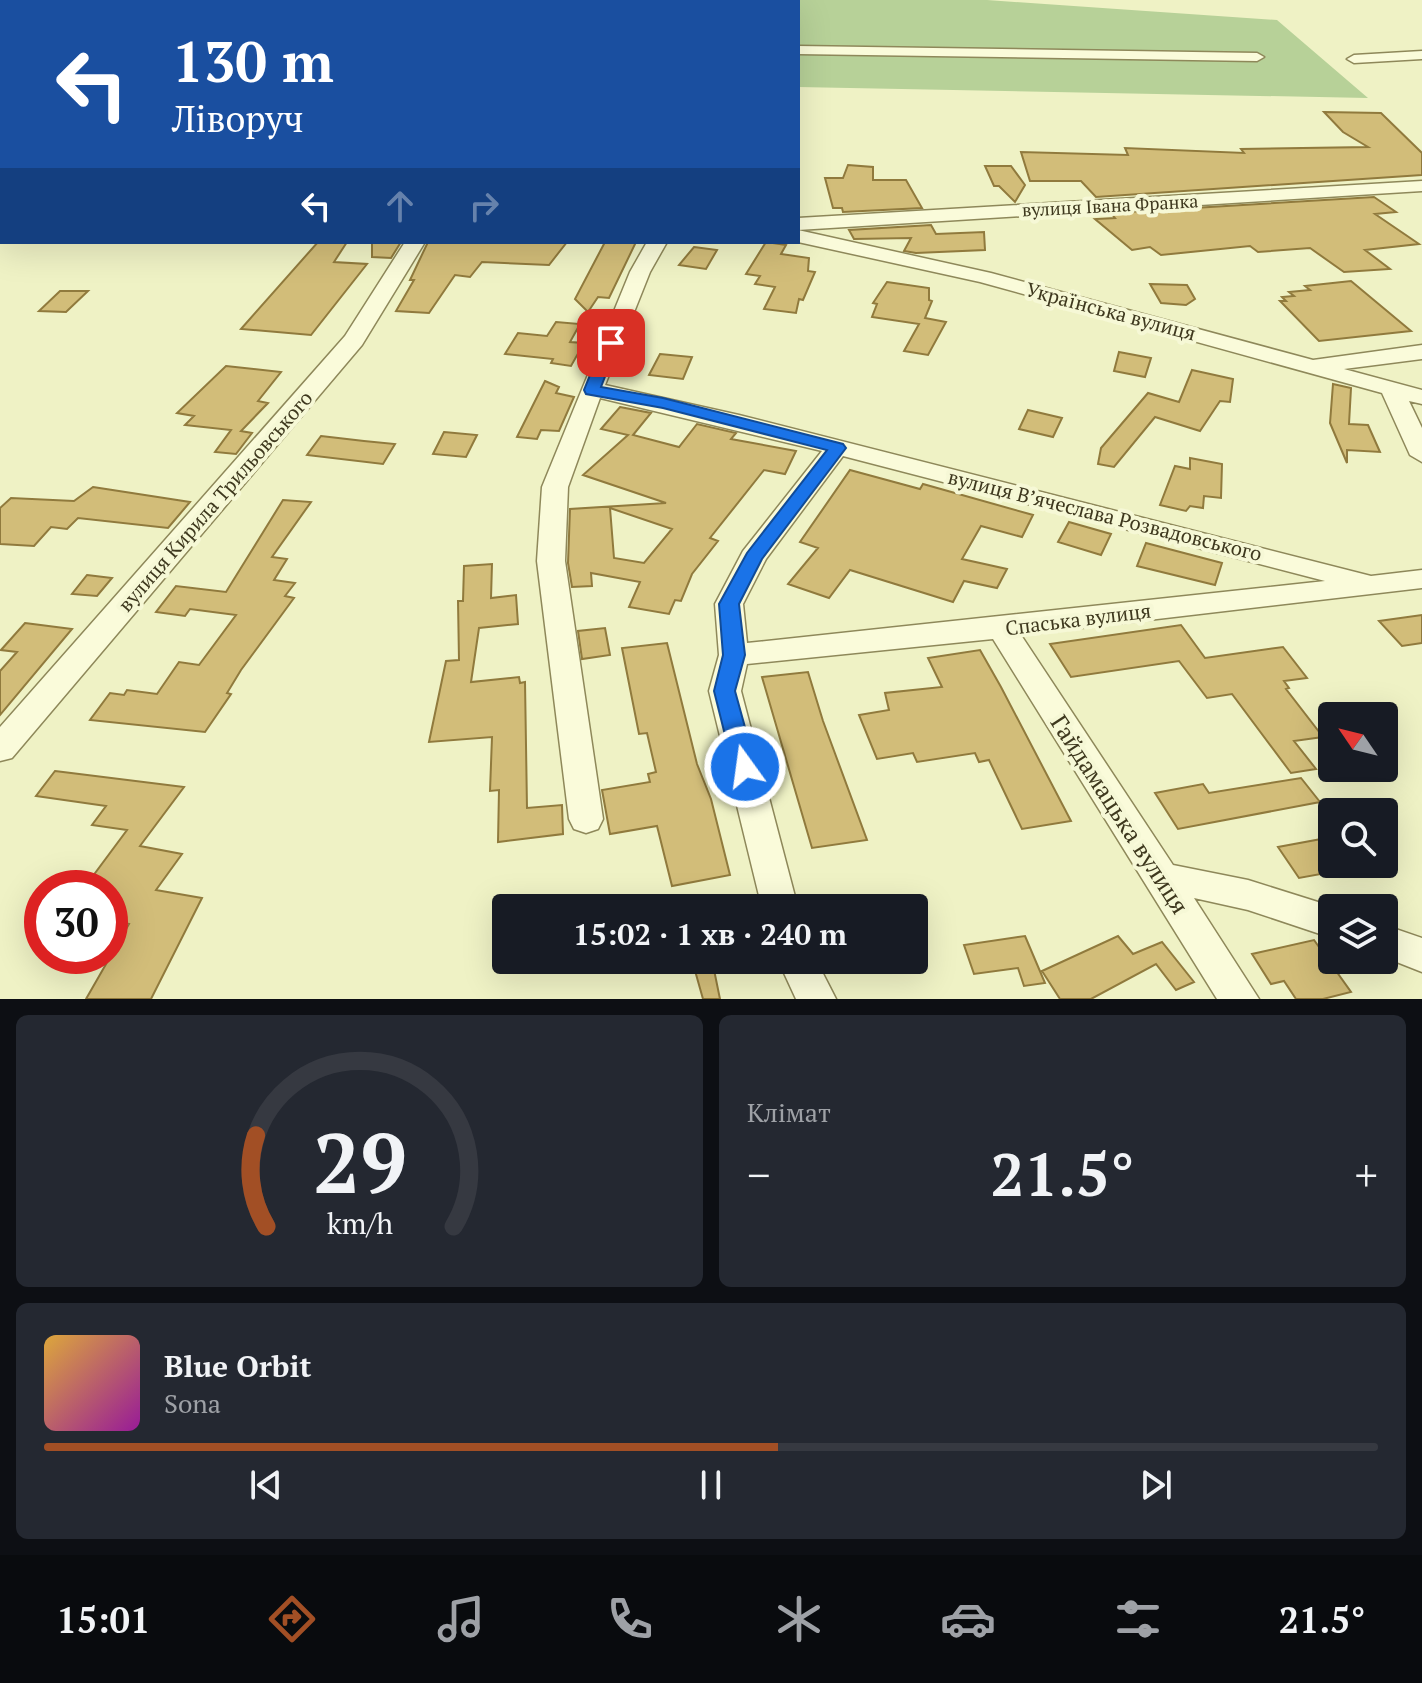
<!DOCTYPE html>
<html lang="uk">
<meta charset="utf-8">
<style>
body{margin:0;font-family:"PT Serif",serif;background:#242831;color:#f1f3f6;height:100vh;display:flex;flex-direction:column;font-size:30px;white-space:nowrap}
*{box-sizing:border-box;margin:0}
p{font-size:26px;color:#9ea1a6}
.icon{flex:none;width:44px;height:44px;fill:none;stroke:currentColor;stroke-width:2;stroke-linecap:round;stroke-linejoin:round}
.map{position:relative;height:999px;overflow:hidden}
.details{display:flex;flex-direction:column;gap:16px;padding:16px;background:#0d0f14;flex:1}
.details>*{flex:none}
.guide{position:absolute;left:0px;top:0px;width:800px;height:244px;box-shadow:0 8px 32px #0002;background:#1a4fa0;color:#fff;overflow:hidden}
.needle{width:52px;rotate:305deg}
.controls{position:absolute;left:1318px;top:702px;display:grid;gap:16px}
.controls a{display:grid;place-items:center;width:80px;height:80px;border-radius:8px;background:#171b24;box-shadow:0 8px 32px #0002;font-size:40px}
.speed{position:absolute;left:24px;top:870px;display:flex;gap:16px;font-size:40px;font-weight:700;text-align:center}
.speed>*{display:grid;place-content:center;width:104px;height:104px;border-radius:50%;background:#171b24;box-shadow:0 8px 32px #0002;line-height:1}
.speed .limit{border:12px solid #d22;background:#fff;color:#111}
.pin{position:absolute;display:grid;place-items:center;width:68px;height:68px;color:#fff;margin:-34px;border-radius:16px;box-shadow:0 4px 12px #0006}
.me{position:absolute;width:88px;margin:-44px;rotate:346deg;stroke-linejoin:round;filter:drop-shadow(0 0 6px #0008)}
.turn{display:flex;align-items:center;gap:28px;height:168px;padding:0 40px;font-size:36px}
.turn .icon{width:104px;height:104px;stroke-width:2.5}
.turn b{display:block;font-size:56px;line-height:68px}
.lanes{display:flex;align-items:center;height:76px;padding:0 40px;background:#0003;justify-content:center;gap:40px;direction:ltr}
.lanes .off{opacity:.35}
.big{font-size:60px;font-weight:600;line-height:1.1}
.details .tile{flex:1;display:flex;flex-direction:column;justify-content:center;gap:12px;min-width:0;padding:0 28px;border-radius:12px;background:#242831}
.details .dial{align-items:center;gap:0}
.dial svg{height:208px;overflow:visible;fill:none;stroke:#363941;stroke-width:7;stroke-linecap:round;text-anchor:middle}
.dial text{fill:#f1f3f6;stroke:none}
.song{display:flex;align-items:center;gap:24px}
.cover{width:96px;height:96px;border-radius:12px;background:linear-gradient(135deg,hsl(40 70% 55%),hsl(300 70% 35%))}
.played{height:8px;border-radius:4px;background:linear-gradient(90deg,#a24f25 55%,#363941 55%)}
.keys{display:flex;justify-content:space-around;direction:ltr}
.heat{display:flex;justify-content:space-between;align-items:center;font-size:44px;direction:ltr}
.details .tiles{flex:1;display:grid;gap:16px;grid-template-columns:1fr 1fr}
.tile:last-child{grid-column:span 2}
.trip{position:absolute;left:492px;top:894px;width:436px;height:80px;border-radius:8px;background:#171b24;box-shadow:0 8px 32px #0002;font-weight:600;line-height:80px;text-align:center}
.menu{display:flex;height:128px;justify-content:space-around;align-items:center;background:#090b0e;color:#9ea1a6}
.menu .icon{width:56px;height:56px}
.menu .selected{color:#a24f25}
.menu b{font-size:36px;color:#f1f3f6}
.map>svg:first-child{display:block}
.green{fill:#b7d198}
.building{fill:#d2bd79;stroke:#907a3d;stroke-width:2;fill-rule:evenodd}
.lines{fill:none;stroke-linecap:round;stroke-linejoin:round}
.minor-casing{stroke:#8e885a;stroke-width:3}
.minor{fill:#fafbda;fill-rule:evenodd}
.route{fill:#1a73e8;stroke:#114b97;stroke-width:2}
.labels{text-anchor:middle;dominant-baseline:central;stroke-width:8;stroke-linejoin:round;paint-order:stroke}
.far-street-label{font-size:18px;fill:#3e381e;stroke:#f6f8d6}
.street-label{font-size:20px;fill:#3e381e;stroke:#f6f8d6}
.near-street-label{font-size:24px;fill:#3e381e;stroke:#f6f8d6}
</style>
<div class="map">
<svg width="1422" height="999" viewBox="0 0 1422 999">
<rect width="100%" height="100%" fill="#eff2c5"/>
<!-- green -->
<path class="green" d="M165 0H987L1277 20 1368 98 798 87V2H163Z"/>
<!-- building -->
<path class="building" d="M1324 112 1381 113 1422 153V175L1096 197 1081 181H1030L1021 152 1128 155 1125 148 1244 153 1241 149 1368 147 1343 132Z
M848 165 873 167V180H906L922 208 843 212 842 208H833L825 178H843Z
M985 166H1011L1025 185 1015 202 999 186H994Z
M1374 197 1396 212 1375 214 1419 244 1365 250 1390 269 1344 272 1310 248 1258 252 1250 246 1161 255 1150 247 1132 250 1095 219 1115 218 1111 213Z
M931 225 936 234 984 232 985 250 916 253 904 251 911 238 854 239 849 230Z
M318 242H347L334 262 367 264 311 335 241 329Z
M372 242H401L391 258 372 257Z
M428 242H567L549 265 482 262 470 277 455 275 429 313 396 311 414 280H410Z
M605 242H636L609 298 598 297 588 312 575 299Z
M766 242 786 245 781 254 809 258 808 271 815 272 803 300 799 299 796 313 764 309 775 287 755 284 760 276 746 274Z
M694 247 717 250 706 269 679 265Z
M1351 281 1411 331 1319 341 1280 301H1286L1282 297 1294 296 1289 292 1310 290 1305 286Z
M887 282 929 288V300L932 301 925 318 946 322 928 355 904 351 919 324 872 317 877 304 873 303Z
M1150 284 1187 285 1195 299 1186 305 1161 303Z
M60 291H88L66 312 39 311Z
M556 322 580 324 570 342 584 343 571 366 551 363 553 359 505 354 518 333 547 336Z
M1119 352 1151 358 1145 377 1114 371Z
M660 354 692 357 683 379 649 375Z
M226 366 281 372 258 401 268 403 241 431 252 433 236 454 215 452 231 430 185 425 194 416 177 413Z
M1192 370 1233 379 1230 402 1220 401 1200 431 1155 417 1114 467 1098 464 1101 448 1148 393 1179 402Z
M545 381 559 387 556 393 574 397 559 431 541 430 537 439 517 437Z
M1333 384 1351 388 1349 424 1368 425 1380 452 1347 450V463L1330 423Z
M620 407 651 413 633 435 679 447 697 424 736 433 731 439 796 451 785 474 764 470 710 538 718 541 692 574 681 601 675 600 669 614 629 607 640 582 591 573 592 586 572 587 568 563 570 509 666 503 583 475 628 435 601 429ZM610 508 672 529 644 563 614 558Z
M1028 410 1062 418 1053 437 1019 429Z
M444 432 477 435 466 457 433 454Z
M321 436 364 441 395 444 383 464 307 455Z
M1190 458 1222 464 1221 498 1204 496 1203 508 1190 506 1186 511 1160 505 1175 466 1190 469Z
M850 470 920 489 923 484 1033 515 1022 537 981 526 962 559 1007 569 997 588 964 581 953 602 850 570 829 598 788 584 818 548 800 542Z
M93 487 190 502 168 528 78 518 67 529 51 527 34 546 0 544V508L11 498 74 501Z
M283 500 311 502 272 557 287 559 274 580 295 583 285 596 294 598 241 670 227 693 231 694 205 732 90 720 110 693 124 695 127 690 157 694 179 662 199 665 236 615 190 609 185 616 156 612 176 586 226 592Z
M1069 522 1111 534 1101 555 1058 542Z
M1146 543 1222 563 1215 585 1137 566Z
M492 564 491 598 516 595 518 624 479 628 471 682 519 677 520 683 525 682 527 808 562 805 563 834 498 842 499 790 490 791 492 737 429 742 446 661 459 660 458 601H463L464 566Z
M87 575 112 578 97 596 72 594Z
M1422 615V643L1402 646 1379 621Z
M25 623 72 629 0 715V671L17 652 1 650Z
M1181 625 1205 658 1283 647 1307 678 1284 681 1289 688 1286 689 1323 737 1294 741 1316 769 1291 773 1232 694 1207 698 1179 661 1071 677 1050 644Z
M605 628 610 655 582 659 578 631Z
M667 643 697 764 711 799 730 875 672 886 657 826 610 834 602 790 650 782 648 774 656 772 647 733 639 734 622 648Z
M980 650 1001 687 1071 821 1022 829 989 760 979 762 975 753 917 762 913 753 877 759 859 715 889 710 885 693 942 687 928 658Z
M808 672 823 721 867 840 812 848 762 677Z
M55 771 184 787 140 846 182 854 156 890 202 898 151 999H86L129 924 110 920V888H84L127 830 92 825 106 806 36 796Z
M1301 778 1320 802 1178 829 1155 793 1203 784 1209 793Z
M1332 837V872L1299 878 1278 847Z
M1025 936 1045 983 1024 986 1018 968 974 974 964 945Z
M1118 936 1133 954 1162 942 1194 982 1176 990 1156 964 1091 999H1060L1042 971Z
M1314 940 1351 992 1323 999H1296L1284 981 1271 984 1252 954Z
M692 960H712L720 999H703Z"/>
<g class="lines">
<!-- minor casing -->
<g class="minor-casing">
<path id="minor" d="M743 0H755V2H743Z
M2 13V21L0 22V14Z
M798 46 1257 53 1264 57 1257 61 798 54Z
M1422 51V59L1354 63 1347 59 1354 55Z
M0 152H2V162H0Z
M1422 181V191L798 230V218Z
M798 230 991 273 1313 360 1422 345V359L1344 369 1422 390V404L1409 401 1422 428V462L1410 455 1382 393 980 282 798 242Z
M405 242H425L362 345 12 758 0 761V727L345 336Z
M647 242H667L650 272 605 385 739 415 1371 576 1422 570V588L1021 635 1173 865 1248 880 1337 908H1332V938L1248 910 1194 898 1259 999H1217L993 639 747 664 741 691 798 908H762L709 691 719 655 715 604 743 551 822 451 600 398 568 487 565 561 603 819 598 829 586 833 574 829 569 819 537 561 542 487 630 272ZM843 456 1325 581 747 643 743 604 766 559Z
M1384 925 1422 938V972L1384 957Z
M778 960H816L836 999H796Z"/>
</g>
<!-- minor -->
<use href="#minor" class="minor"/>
</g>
<!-- route -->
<path class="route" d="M611 338 618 343 601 387 663 398 843 444 846 448 762 559 739 604 745 655 735 691 756 767 753 773H736L733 767 714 691 723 655 719 604 747 553 827 450 663 408 586 394 584 390 603 343Z"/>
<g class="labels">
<!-- far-street labels -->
<g class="far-street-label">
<text transform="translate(1110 205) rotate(-3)">вулиця Івана Франка</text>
</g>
<!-- street labels -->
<g class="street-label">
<text transform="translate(1111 311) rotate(15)">Українська вулиця</text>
<text transform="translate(215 501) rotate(-49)">вулиця Кирила Трильовського</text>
<text transform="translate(1105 515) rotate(14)">вулиця Вʼячеслава Розвадовського</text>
<text transform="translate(1078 619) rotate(-7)">Спаська вулиця</text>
</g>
<!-- near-street labels -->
<g class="near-street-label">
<text transform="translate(1120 814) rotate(57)">Гайдамацька вулиця</text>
</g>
</g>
</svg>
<div class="controls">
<a><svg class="needle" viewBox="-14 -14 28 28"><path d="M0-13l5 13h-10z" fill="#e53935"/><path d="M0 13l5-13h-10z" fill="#9ea1a6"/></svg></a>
<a><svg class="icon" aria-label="search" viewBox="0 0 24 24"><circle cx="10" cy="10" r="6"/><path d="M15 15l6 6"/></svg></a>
<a><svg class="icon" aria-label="layers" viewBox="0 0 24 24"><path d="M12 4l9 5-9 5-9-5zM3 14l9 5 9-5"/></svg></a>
</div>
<div class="speed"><div class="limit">30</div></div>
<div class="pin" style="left:611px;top:343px;background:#d93025"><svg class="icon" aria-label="arrive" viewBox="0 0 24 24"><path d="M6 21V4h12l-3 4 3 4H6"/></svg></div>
<svg class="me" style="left:745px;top:767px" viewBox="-20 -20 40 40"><circle r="17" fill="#1a73e8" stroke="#fff" stroke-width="3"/><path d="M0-11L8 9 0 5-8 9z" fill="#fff"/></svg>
<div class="trip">15:02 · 1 хв · 240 m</div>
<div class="guide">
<div class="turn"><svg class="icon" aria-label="left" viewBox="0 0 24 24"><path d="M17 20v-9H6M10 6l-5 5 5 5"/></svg><div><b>130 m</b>Ліворуч</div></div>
<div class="lanes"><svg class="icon" aria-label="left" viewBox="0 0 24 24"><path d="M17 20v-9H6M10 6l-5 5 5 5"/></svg><svg class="icon off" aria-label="ahead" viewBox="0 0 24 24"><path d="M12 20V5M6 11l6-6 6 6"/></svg><svg class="icon off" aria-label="right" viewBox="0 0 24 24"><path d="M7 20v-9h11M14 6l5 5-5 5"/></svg></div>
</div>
</div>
<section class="details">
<div class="tiles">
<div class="tile dial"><svg viewBox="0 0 100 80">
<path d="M14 69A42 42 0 1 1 86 69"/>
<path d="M14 69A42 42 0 0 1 10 34" stroke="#a24f25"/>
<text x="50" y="56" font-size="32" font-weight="700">29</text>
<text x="50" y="72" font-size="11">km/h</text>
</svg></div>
<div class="tile"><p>Клімат</p>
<div class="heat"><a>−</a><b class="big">21.5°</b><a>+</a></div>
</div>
<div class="tile">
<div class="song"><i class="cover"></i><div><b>Blue Orbit</b><p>Sona</p></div></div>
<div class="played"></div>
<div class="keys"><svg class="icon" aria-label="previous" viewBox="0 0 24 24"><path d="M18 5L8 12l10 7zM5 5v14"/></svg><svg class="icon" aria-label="pause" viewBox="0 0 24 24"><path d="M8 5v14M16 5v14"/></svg><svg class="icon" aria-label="next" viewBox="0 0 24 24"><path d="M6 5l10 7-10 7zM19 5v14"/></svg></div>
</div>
</div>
</section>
<nav class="menu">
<b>15:01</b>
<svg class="icon selected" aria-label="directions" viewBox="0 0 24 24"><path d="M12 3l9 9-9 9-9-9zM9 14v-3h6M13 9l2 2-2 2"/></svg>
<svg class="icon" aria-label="music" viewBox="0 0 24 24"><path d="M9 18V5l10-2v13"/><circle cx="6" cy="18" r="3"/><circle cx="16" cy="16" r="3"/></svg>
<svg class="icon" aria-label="phone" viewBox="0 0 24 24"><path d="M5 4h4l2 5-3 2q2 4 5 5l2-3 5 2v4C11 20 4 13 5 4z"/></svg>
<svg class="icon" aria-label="climate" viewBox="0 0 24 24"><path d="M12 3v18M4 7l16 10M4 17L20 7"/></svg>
<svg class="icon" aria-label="car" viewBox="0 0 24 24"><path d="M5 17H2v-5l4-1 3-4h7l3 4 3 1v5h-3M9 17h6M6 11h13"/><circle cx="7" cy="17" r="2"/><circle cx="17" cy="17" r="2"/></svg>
<svg class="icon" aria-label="filters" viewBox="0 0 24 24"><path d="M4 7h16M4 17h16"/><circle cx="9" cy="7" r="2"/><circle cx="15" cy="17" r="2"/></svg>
<b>21.5°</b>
</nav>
